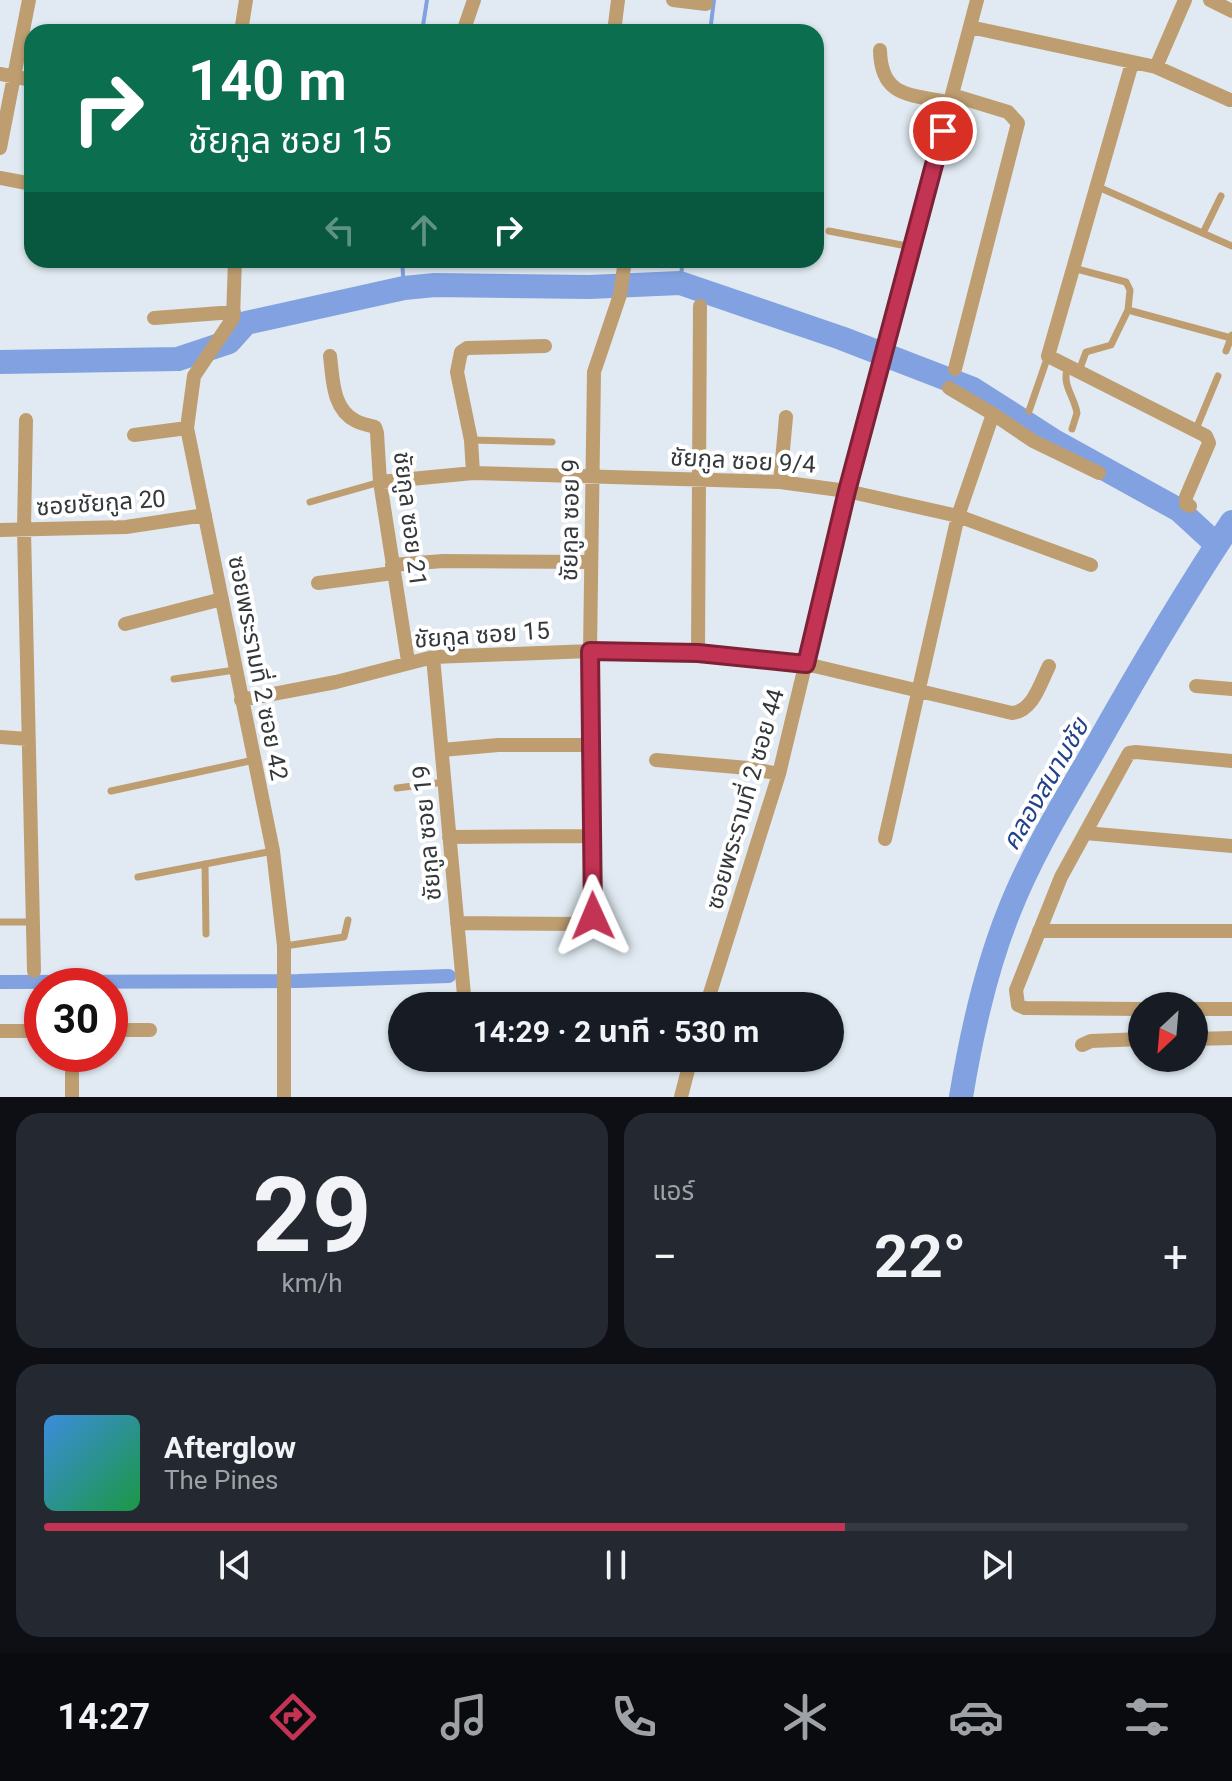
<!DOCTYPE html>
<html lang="th">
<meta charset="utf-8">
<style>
body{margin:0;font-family:Roboto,"Noto Sans Thai",sans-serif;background:#242831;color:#f1f3f6;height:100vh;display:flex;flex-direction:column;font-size:30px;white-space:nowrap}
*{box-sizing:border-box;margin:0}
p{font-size:26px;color:#9ea1a6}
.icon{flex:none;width:44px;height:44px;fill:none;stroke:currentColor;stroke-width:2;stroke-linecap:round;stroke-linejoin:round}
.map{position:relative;height:1097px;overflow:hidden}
.details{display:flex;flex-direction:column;gap:16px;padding:16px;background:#0d0f14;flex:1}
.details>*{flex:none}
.guide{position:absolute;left:24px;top:24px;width:800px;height:244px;border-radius:24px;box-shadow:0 2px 6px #0004;background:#0b6e4f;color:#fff;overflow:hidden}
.needle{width:52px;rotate:206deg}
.buttons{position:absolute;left:1128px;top:992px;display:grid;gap:16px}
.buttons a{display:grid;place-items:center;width:80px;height:80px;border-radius:50%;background:#171b24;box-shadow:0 2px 6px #0004;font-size:40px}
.speed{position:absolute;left:24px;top:968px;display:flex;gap:16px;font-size:40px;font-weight:700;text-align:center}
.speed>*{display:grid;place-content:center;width:104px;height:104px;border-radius:50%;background:#171b24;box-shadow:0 2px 6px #0004;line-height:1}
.speed .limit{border:12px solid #d22;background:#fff;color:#111}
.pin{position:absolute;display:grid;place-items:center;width:68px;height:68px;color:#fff;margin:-34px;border:4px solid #fff;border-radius:50%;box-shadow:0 2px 8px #0007}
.me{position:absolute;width:88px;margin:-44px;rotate:359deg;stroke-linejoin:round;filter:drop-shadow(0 0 6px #0008)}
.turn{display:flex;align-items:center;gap:28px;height:168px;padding:0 32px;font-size:36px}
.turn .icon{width:104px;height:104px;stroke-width:2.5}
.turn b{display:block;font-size:56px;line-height:68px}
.lanes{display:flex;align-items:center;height:76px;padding:0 32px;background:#0003;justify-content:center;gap:40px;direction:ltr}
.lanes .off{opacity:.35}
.big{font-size:60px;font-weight:700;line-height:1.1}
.details .card{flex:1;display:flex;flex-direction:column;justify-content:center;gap:12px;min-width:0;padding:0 28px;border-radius:24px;background:#242831}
.details .dial{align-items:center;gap:0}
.dial b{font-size:104px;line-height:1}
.song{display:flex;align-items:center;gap:24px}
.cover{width:96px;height:96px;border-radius:12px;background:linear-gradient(135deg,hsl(210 70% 55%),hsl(140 70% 35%))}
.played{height:8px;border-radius:4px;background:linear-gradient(90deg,#c33353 70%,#363941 70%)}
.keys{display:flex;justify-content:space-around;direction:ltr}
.heat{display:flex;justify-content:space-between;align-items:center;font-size:44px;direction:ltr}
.details .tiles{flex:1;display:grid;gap:16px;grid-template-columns:1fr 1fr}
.card:last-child{grid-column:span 2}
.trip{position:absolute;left:388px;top:992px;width:456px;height:80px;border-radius:40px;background:#171b24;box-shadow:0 2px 6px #0004;font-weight:700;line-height:80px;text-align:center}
.menu{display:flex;height:128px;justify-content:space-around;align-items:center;background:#090b0e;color:#9ea1a6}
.menu .icon{width:56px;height:56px}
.menu .selected{color:#c33353}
.menu b{font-size:36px;color:#f1f3f6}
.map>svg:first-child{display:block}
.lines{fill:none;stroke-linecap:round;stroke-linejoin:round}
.stream{stroke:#82a1e0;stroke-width:4}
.canal{stroke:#82a1e0;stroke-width:14}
.river{stroke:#82a1e0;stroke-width:24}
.lane{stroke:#be9e71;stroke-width:7}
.street{stroke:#be9e71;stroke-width:14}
.route-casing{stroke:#7f2136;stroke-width:20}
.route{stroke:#c33353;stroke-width:14}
.labels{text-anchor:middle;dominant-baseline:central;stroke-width:8;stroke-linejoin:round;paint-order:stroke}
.street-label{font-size:24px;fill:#35393c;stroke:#fff}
.water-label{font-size:26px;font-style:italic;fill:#23428c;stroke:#fff}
</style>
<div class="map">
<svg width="1232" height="1097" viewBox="0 0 1232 1097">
<rect width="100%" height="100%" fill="#e1eaf2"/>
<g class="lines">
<!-- stream -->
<path class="stream" d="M422 32 427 0
M710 32 714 0
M402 260 404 288
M680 283 683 260"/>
<!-- canal -->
<path class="canal" d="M0 982 298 981 449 976"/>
<!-- river -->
<path class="river" d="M0 362 178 359 229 342 246 323 404 288 435 285 589 287 680 283 841 338 973 389 1056 442 1179 510 1217 545
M961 1097C971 1036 985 972 1008 914 1030 857 1062 805 1093 752 1137 674 1182 597 1232 522"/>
<!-- lane -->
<path class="lane" d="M1096 186 1232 246
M829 231 912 247
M1203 233 1221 196
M1073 268 1126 282 1130 290 1128 310
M1226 351 1232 335
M1068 366C1061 385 1074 395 1077 413L1072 429
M1079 371 1086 352 1111 345 1128 310 1231 338
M1029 411 1048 356
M1196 429 1218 376
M471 440 552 442
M310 502 380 482
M174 679 235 670
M397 788 445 782
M111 791 254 760
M205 864 206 934
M138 877 273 851
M0 922H32
M285 946 344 937 348 920
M443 1058H463"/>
<!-- street -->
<path class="street" d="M673 0 706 4
M1210 0 1232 11
M970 27 1156 67 1230 100
M140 32H152
M241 32 246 0
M463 32 474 0
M614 32 618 0
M880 50C881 99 912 94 951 103
M1132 63 1048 356 1206 436 1209 443 1186 497V504L1190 506
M1156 67 1185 0
M0 74 32 80
M952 95 1008 112 1018 123 955 369
M0 148 29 0
M0 178 32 184
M235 260 233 318 194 376 187 428 273 851 284 946V1097
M154 318 234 312
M330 356C333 379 332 409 356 421 362 424 368 425 375 427L377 433 380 482 408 661
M993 414 1033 441 1099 473
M26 420 24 530 34 971
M134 435 187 428
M473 473 471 440 457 372 461 352 467 348 545 346
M380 482 473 473 780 482 847 491 958 516 1091 565
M780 482 786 417
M0 530 126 527 205 515
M392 565 443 561 591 562
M318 583 393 573
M125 624 222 599
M698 653 700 306
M433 657 465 1006
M1196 686 1232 689
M241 700 336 682 433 657 590 651 698 653 806 664 1012 713C1033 711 1040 684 1049 666
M0 737 28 739
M442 750 498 745H593
M656 760 748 768 779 774
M1085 833 1232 846
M449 837 591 836
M885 839 958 516 993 414 949 388
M457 923 582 924 589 922 593 916 590 651 594 372 620 295 625 260
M1039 931H1232
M706 1006 779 774 847 491 977 0
M1142 1009 1025 1008 1018 1005 1016 990 1061 877 1129 753 1136 752 1232 761
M1194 1009H1232
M110 1030H150
M0 1031H42
M1194 1039 1232 1038
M1082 1045 1091 1041 1142 1039
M72 1054V1097
M681 1097 691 1058"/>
</g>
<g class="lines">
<!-- route casing -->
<g class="route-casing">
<path id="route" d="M593 916 590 651 698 653 806 664 847 491 943 131"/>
</g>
<!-- route -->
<use href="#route" class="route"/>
</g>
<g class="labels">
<!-- street labels -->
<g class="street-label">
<text transform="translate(743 461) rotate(3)">ชัยกูล ซอย 9/4</text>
<text transform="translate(101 503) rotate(-4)">ซอยชัยกูล 20</text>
<text transform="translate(410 519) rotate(83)">ชัยกูล ซอย 21</text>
<text transform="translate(570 520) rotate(-89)">ชัยกูล ซอย 9</text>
<text transform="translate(482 635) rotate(-4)">ชัยกูล ซอย 15</text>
<text transform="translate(258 668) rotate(79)">ซอยพระรามที่ 2 ซอย 42</text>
<text transform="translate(745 799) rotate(-74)">ซอยพระรามที่ 2 ซอย 44</text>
<text transform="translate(427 833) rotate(-95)">ชัยกูล ซอย 19</text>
</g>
<!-- water labels -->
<g class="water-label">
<text transform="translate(1045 784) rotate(-60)">คลองสนามชัย</text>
</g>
</g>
</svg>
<div class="buttons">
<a><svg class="needle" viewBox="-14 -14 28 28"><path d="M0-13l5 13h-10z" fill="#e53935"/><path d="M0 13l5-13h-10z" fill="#9ea1a6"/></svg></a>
</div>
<div class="speed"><div class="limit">30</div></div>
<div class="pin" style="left:943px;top:131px;background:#d93025"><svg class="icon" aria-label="arrive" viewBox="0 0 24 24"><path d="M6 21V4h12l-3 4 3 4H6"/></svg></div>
<svg class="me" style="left:593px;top:916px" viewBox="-20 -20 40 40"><path d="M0-17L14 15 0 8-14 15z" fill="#c33353" stroke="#fff" stroke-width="4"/></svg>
<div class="trip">14:29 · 2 นาที · 530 m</div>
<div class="guide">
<div class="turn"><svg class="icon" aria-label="right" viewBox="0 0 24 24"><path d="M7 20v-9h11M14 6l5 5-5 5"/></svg><div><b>140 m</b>ชัยกูล ซอย 15</div></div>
<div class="lanes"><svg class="icon off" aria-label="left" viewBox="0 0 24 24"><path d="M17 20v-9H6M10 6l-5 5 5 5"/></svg><svg class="icon off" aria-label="ahead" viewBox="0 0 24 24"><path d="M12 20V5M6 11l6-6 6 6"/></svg><svg class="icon" aria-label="right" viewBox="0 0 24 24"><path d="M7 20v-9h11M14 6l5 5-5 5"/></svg></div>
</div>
</div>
<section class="details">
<div class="tiles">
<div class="card dial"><b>29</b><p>km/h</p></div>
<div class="card"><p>แอร์</p>
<div class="heat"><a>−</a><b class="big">22°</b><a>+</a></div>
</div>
<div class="card">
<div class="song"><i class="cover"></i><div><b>Afterglow</b><p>The Pines</p></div></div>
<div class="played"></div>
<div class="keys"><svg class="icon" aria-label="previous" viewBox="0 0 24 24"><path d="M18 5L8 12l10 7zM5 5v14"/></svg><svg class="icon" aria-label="pause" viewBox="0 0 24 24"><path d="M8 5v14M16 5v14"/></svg><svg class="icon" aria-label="next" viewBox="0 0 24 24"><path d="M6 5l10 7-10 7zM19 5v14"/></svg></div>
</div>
</div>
</section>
<nav class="menu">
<b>14:27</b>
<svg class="icon selected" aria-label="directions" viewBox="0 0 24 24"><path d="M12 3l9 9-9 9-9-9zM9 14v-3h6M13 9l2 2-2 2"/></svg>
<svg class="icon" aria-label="music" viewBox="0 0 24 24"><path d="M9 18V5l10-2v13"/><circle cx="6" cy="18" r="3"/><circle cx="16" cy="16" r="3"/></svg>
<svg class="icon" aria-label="phone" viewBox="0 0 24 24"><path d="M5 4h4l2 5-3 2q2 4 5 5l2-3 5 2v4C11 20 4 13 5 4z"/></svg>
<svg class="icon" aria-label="climate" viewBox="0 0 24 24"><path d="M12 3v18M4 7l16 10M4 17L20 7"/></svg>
<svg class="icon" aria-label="car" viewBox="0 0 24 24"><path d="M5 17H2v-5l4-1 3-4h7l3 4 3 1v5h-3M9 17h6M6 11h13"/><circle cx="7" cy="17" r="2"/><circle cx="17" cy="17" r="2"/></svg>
<svg class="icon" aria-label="filters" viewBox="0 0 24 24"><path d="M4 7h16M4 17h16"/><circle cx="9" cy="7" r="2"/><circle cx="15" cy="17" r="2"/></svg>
</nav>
